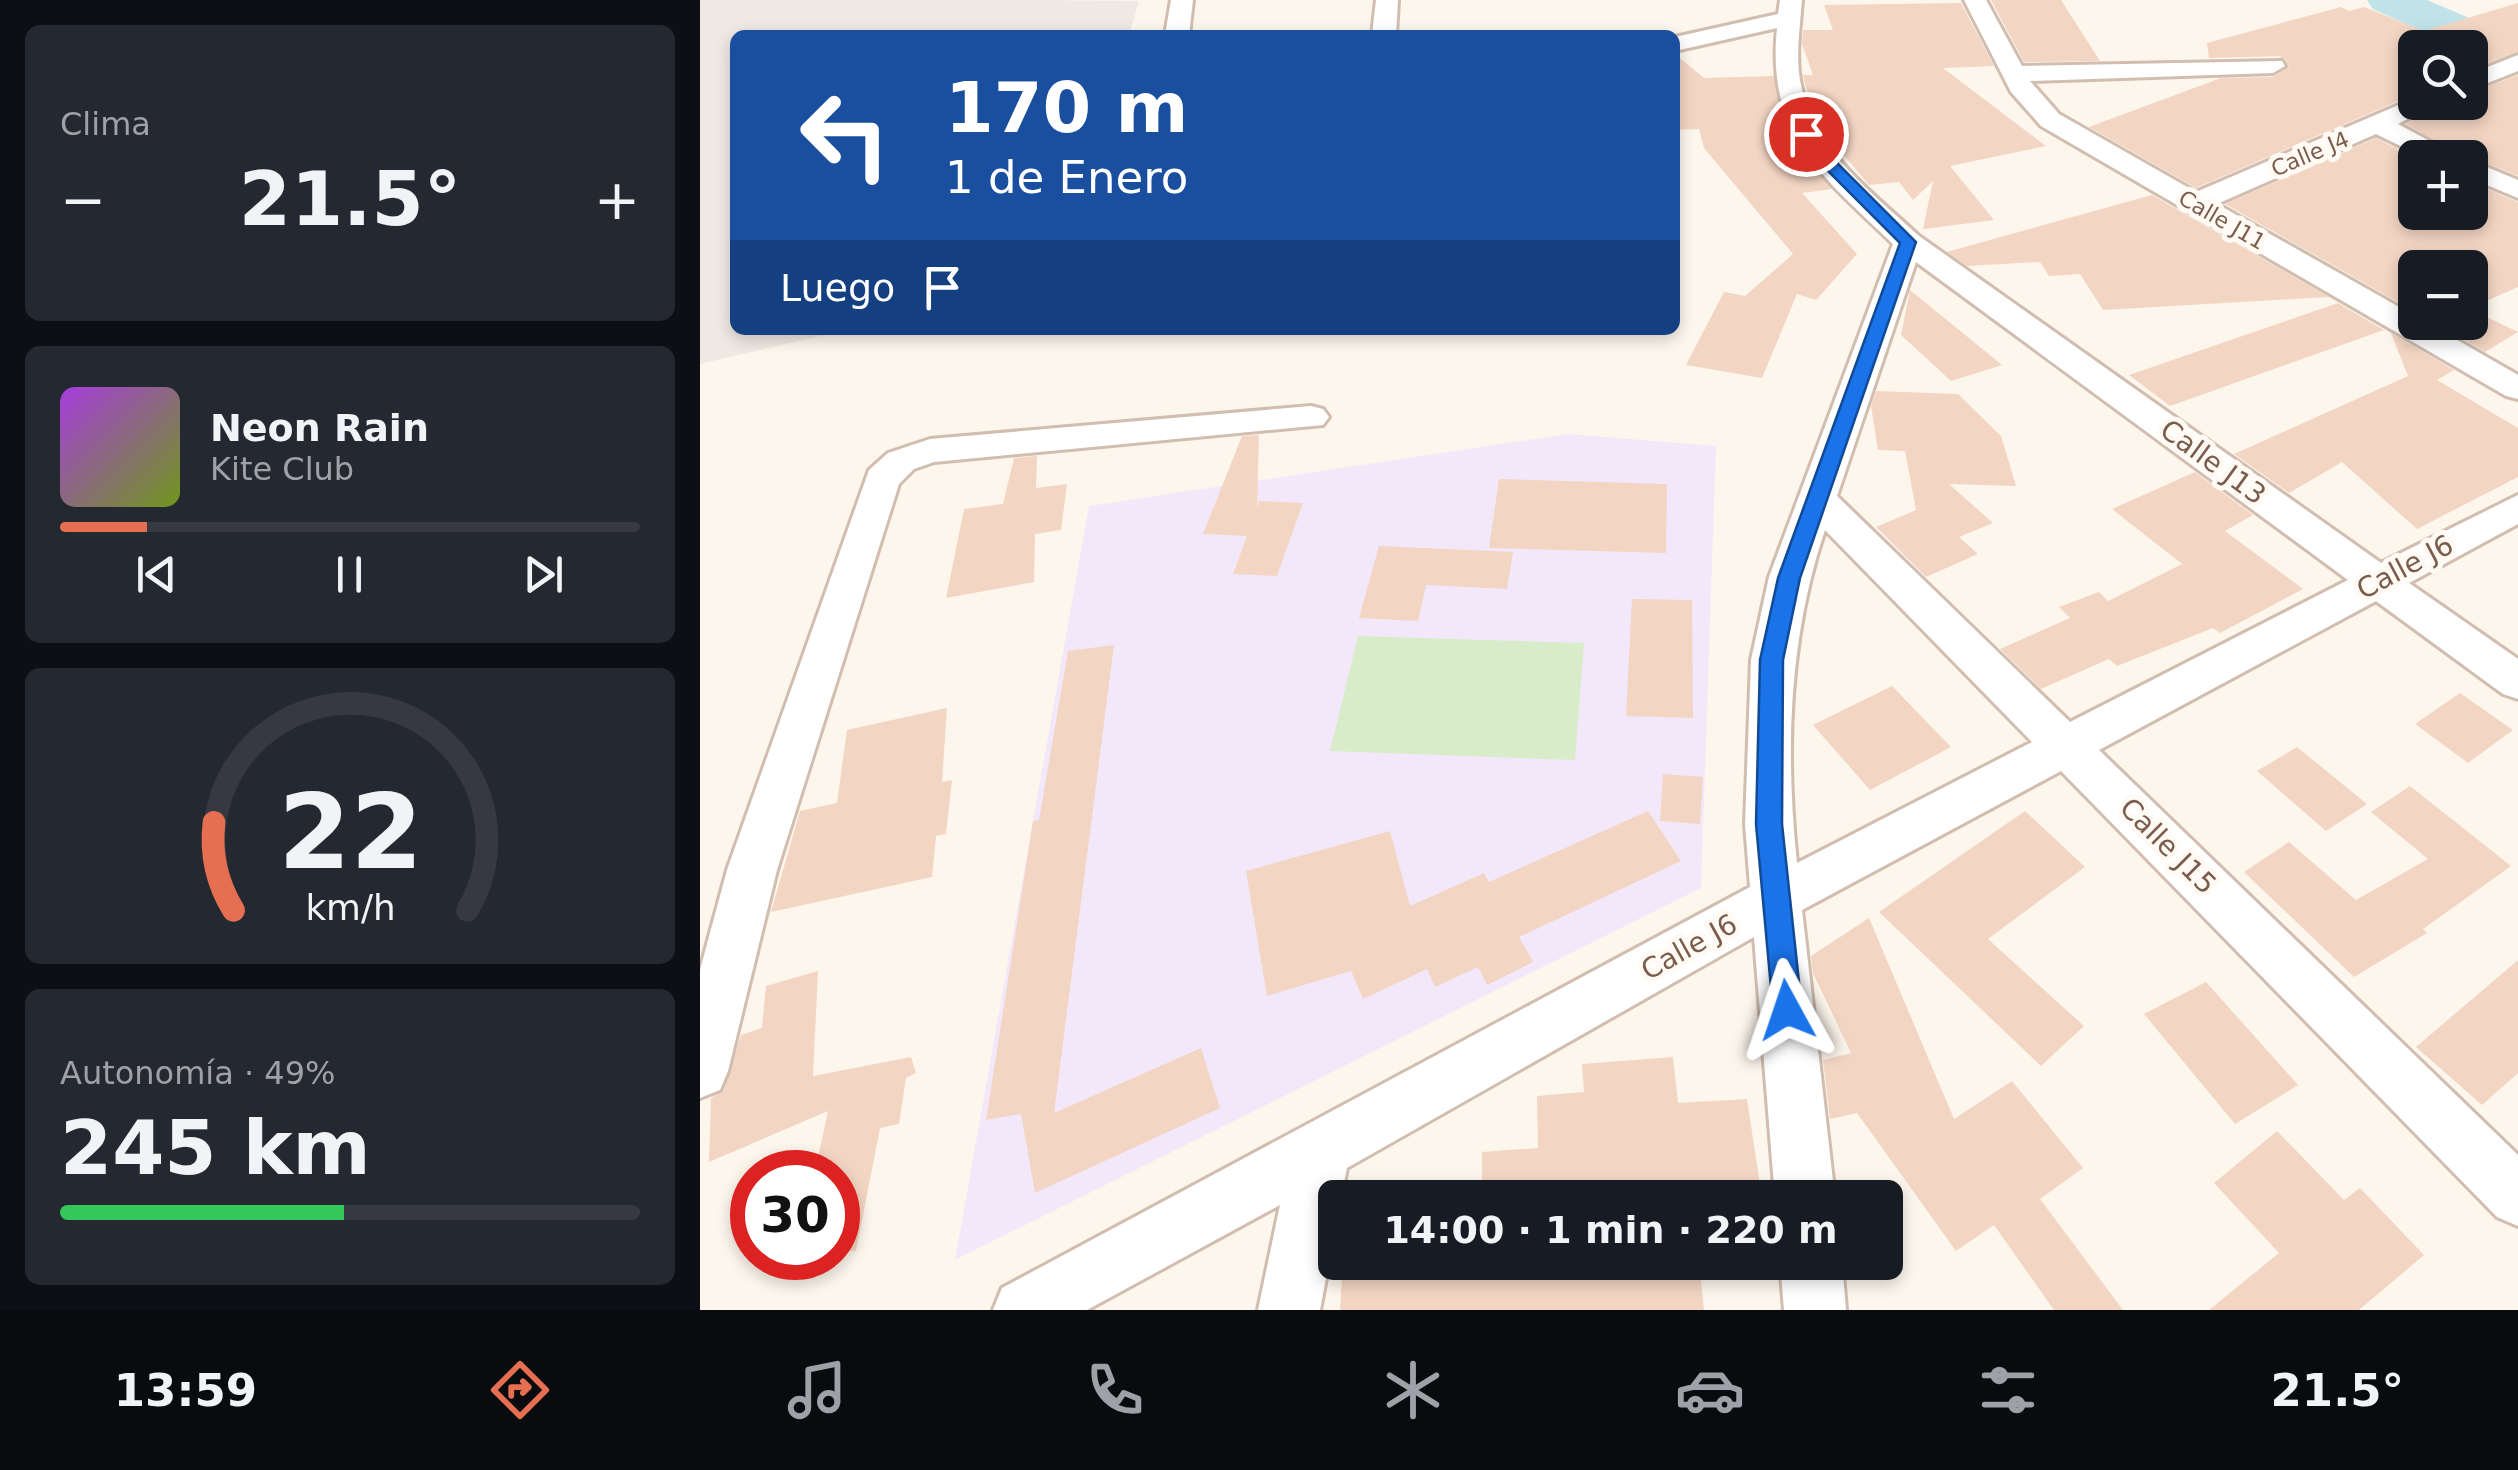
<!DOCTYPE html>
<html lang="es">
<meta charset="utf-8">
<style>
body{margin:0;font-family:"DejaVu Sans",sans-serif;background:#242831;color:#f1f3f6;height:100vh;display:flex;flex-direction:column;font-size:38px;white-space:nowrap}
*{box-sizing:border-box;margin:0}
p{font-size:32px;color:#9ea1a6}
.icon{flex:none;width:55px;height:55px;fill:none;stroke:currentColor;stroke-width:2;stroke-linecap:round;stroke-linejoin:round}
.map{position:relative;flex:1;overflow:hidden}
.panel{display:flex;flex-direction:column;gap:25px;padding:25px;background:#0d0f14;width:700px}
.panel>*{flex:none}
.guide{position:absolute;left:30px;top:30px;width:950px;height:305px;border-radius:15px;box-shadow:0 5px 15px #0003;background:#1a4fa0;color:#fff;overflow:hidden}
.buttons{position:absolute;left:1698px;top:30px;display:grid;gap:20px}
.buttons a{display:grid;place-items:center;width:90px;height:90px;border-radius:15px;background:#171b24;box-shadow:0 5px 15px #0003;font-size:50px}
.speed{position:absolute;left:30px;top:1150px;display:flex;gap:20px;font-size:50px;font-weight:700;text-align:center}
.speed>*{display:grid;place-content:center;width:130px;height:130px;border-radius:50%;background:#171b24;box-shadow:0 5px 15px #0003;line-height:1}
.speed .limit{border:15px solid #d22;background:#fff;color:#111}
.pin{position:absolute;display:grid;place-items:center;width:85px;height:85px;color:#fff;margin:-42px;border:5px solid #fff;border-radius:50%;box-shadow:0 2px 10px #0007}
.me{position:absolute;width:110px;margin:-55px;rotate:355deg;stroke-linejoin:round;filter:drop-shadow(0 0 8px #0008)}
.turn{display:flex;align-items:center;gap:35px;height:210px;padding:0 50px;font-size:45px}
.turn .icon{width:130px;height:130px;stroke-width:2.5}
.turn b{display:block;font-size:70px;line-height:85px}
.then{display:flex;align-items:center;height:95px;padding:0 50px;background:#0003;gap:20px;font-size:38px}
.big{font-size:75px;font-weight:700;line-height:1.1}
.panel .widget{flex:1;display:flex;flex-direction:column;justify-content:center;gap:15px;min-width:0;padding:0 35px;border-radius:15px;background:#242831}
.panel .dial{align-items:center;gap:0}
.dial svg{height:260px;overflow:visible;fill:none;stroke:#363941;stroke-width:7;stroke-linecap:round;text-anchor:middle}
.dial text{fill:#f1f3f6;stroke:none}
.song{display:flex;align-items:center;gap:30px}
.cover{width:120px;height:120px;border-radius:15px;background:linear-gradient(135deg,hsl(280 70% 55%),hsl(80 70% 35%))}
.played{height:10px;border-radius:5px;background:linear-gradient(90deg,#e76f51 15%,#363941 15%)}
.keys{display:flex;justify-content:space-around;direction:ltr}
.heat{display:flex;justify-content:space-between;align-items:center;font-size:55px;direction:ltr}
.charge{height:15px;border-radius:8px;background:linear-gradient(90deg,#34c759 49%,#363941 0)}
.trip{position:absolute;left:618px;top:1180px;width:585px;height:100px;border-radius:15px;background:#171b24;box-shadow:0 5px 15px #0003;font-weight:700;line-height:100px;text-align:center}
.dock{display:flex;height:160px;justify-content:space-around;align-items:center;background:#090b0e;color:#9ea1a6}
.dock .icon{width:70px;height:70px}
.dock .on{color:#e76f51}
.dock b{font-size:45px;color:#f1f3f6}
main{display:flex;flex:1;min-height:0}
.map>svg:first-child{display:block}
.industrial{fill:#efe9e4}
.education{fill:#f3e8fa}
.green{fill:#d8ecc9}
.lines{fill:none;stroke-linecap:round;stroke-linejoin:round}
.river{fill:#bfe3e8;fill-rule:evenodd}
.building{fill:#f3d5c3}
.minor-casing{stroke:#d1beb0;stroke-width:6}
.minor{fill:#fff;fill-rule:evenodd}
.route{fill:#1a73e8;stroke:#114b97;stroke-width:2.5}
.labels{text-anchor:middle;dominant-baseline:central;stroke-width:10;stroke-linejoin:round;paint-order:stroke}
.far-street-label{font-size:22px;fill:#7a5c4d;stroke:#fffaf3}
.street-label{font-size:28px;fill:#7a5c4d;stroke:#fffaf3}
</style>
<main>
<section class="panel">
<div class="widget"><p>Clima</p>
<div class="heat"><a>−</a><b class="big">21.5°</b><a>+</a></div>
</div>
<div class="widget">
<div class="song"><i class="cover"></i><div><b>Neon Rain</b><p>Kite Club</p></div></div>
<div class="played"></div>
<div class="keys"><svg class="icon" aria-label="previous" viewBox="0 0 24 24"><path d="M18 5L8 12l10 7zM5 5v14"/></svg><svg class="icon" aria-label="pause" viewBox="0 0 24 24"><path d="M8 5v14M16 5v14"/></svg><svg class="icon" aria-label="next" viewBox="0 0 24 24"><path d="M6 5l10 7-10 7zM19 5v14"/></svg></div>
</div>
<div class="widget dial"><svg viewBox="0 0 100 80">
<path d="M14 69A42 42 0 1 1 86 69"/>
<path d="M14 69A42 42 0 0 1 8 42" stroke="#e76f51"/>
<text x="50" y="56" font-size="32" font-weight="700">22</text>
<text x="50" y="72" font-size="11">km/h</text>
</svg></div>
<div class="widget"><p>Autonomía · 49%</p><b class="big">245 km</b><div class="charge"></div></div>
</section>
<div class="map">
<svg width="1818" height="1310" viewBox="0 0 1818 1310">
<rect width="100%" height="100%" fill="#fdf6ec"/>
<!-- industrial -->
<path class="industrial" d="M0 0H333L439 1 429 35H35V330H146L0 364Z"/>
<!-- education -->
<path class="education" d="M868 434 1016 446 1001 888 255 1260 389 506Z"/>
<!-- green -->
<path class="green" d="M658 636 884 643 875 760 630 751Z"/>
<g class="lines">
<!-- river -->
<path class="river" d="M1667 0H1727L1814 37 1818 51 1814 57C1797 61 1786 60 1770 53V48H1759L1673 9Z"/>
</g>
<!-- building -->
<path class="building" d="M1291 0H1361L1400 61 1324 62Z
M1261 3 1294 66 1243 68 1346 146 1250 166 1294 220 1223 229 1233 181 1213 200 1199 182 1169 185 1122 129 1105 84 1103 75H1113L1102 44 1103 30H1133L1124 5Z
M1818 3V52L1770 70V48H1715V94L1496 188 1389 127 1521 78 1573 77 1589 67 1585 59 1578 57 1583 56 1509 58 1507 43 1641 7 1649 11 1664 7 1724 31Z
M975 54 1004 78 1074 76 1087 127 1101 153 1132 189 1102 193 1157 254 1116 300 1097 294 1062 378 986 365 1024 292 1045 296 1093 254 1004 148 999 129 975 130Z
M1818 75V176L1771 157 1765 158 1706 124 1743 102H1770V93Z
M1676 138 1715 158V212H1770V182L1818 202V287L1770 308V268H1715V312L1525 204Z
M1452 195 1629 297 1403 310 1380 274 1349 276 1340 262 1267 266 1247 252Z
M1210 290 1264 334 1302 365 1251 381 1201 335Z
M1638 303 1684 330 1470 406 1429 375Z
M1770 309 1818 332 1785 352 1734 322H1770Z
M1691 333 1754 370 1737 380 1818 428V477L1717 529 1642 462 1589 493 1534 454 1708 376Z
M1176 391 1258 394 1301 436 1316 486 1249 484 1293 523 1259 537 1278 554 1226 577 1176 527 1216 510 1205 451 1178 450 1171 406Z
M559 435 557 508 559 501 603 503 577 576 533 574 547 536 503 534 542 436Z
M337 456 336 488 367 484 361 530 335 534 334 582 246 598 264 509 303 504 314 458Z
M1495 472 1553 515 1525 531 1603 589 1520 633 1513 628 1417 666 1409 659 1341 689 1300 649 1370 618 1359 607 1399 592 1408 601 1482 564 1412 509Z
M799 479 967 484 966 553 789 548Z
M679 546 813 552 807 589 726 585 718 621 659 618Z
M932 599 992 600 993 718 926 716Z
M414 645 354 1113 501 1048 520 1108 335 1193 321 1114 286 1120 333 821 339 820 368 651Z
M1192 686 1251 747 1170 790 1113 725Z
M1760 693 1813 730 1768 763 1715 724Z
M247 708 242 782 252 780 246 834 236 836 232 877 71 912 100 811 137 803 147 730Z
M1597 747 1667 804 1626 831 1557 771Z
M963 774 1003 777 1000 824 960 821Z
M1710 786 1811 866 1723 929 1727 933 1654 977 1544 872 1589 842 1656 900 1728 859 1671 812Z
M948 811 981 861 819 937 833 962 787 985 778 967 735 987 727 969 663 999 651 971 567 996 546 871 690 831 710 906 784 873 789 882Z
M1325 811 1385 867 1288 939 1384 1026 1341 1066 1179 912Z
M1169 918 1254 1119 1312 1081 1383 1168 1340 1199 1423 1310H1354L1294 1225 1256 1251 1157 1113 1130 1119 1123 1060 1151 1053 1113 973 1111 956Z
M1818 960V1073L1782 1105 1716 1047Z
M118 971 113 1076 211 1057 216 1073 206 1078 199 1124 180 1128 156 1251 138 1250V1172H115L128 1111 9 1162 11 1098 23 1091 41 1035 62 1028 66 986Z
M1506 982 1598 1085 1535 1124 1444 1014Z
M973 1057 978 1103 1047 1099 1062 1198H690V1186L782 1180V1152L838 1148 837 1096 884 1092 882 1064Z
M1577 1131 1644 1200 1660 1188 1724 1255 1659 1310H1509L1579 1253 1514 1183Z
M643 1262H999L1004 1310H640Z"/>
<g class="lines">
<!-- minor casing -->
<g class="minor-casing">
<path id="minor" d="M471 0H493L489 35H465Z
M676 0H698L696 35H672Z
M1080 0H1102C1100 28 1095 58 1101 85 1114 151 1173 193 1219 236L1681 563 1818 495V524L1709 583 1818 659V699L1803 694 1676 601 1399 750 1818 1155V1226L1797 1217 1361 771 1102 910 1135 1198H1075L1054 937 647 1168 641 1198H635V1231L620 1310H558L580 1205 387 1310H293L302 1288 1050 887 1045 824 1051 660 1069 577 1193 244C1122 175 1066 136 1077 28L975 51V37L1078 14ZM1216 262 1648 580 1370 722 1137 496ZM1125 530 1332 742 1097 863C1085 751 1089 636 1125 530Z
M1264 0H1286L1322 66 1582 61 1585 66 1573 73 1330 81 1359 114 1496 192 1715 98V102H1739L1698 124 1761 158H1725L1676 134 1517 204 1715 316V322H1726L1818 375V399L1806 396 1341 126 1311 92Z
M1818 55V71L1770 90V74Z
M1770 160 1818 180V198L1770 178Z
M611 406 623 409 629 417 623 425 234 462 214 469 199 484 77 870 28 1071 20 1090 0 1098V970L27 870 169 470 188 453 230 439Z
M1080 1262H1142L1146 1310H1084Z"/>
</g>
<!-- minor -->
<use href="#minor" class="minor"/>
</g>
<!-- route -->
<path class="route" d="M1102 131H1111L1134 160 1216 242 1100 578 1083 660 1082 824 1102 1010 1097 1020 1087 1024 1077 1020 1073 1010 1056 824 1060 660 1078 578 1200 243 1123 166 1099 134Z"/>
<g class="labels">
<!-- far-street labels -->
<g class="far-street-label">
<text transform="translate(1610 154) rotate(-23)">Calle J4</text>
<text transform="translate(1522 220) rotate(30)">Calle J11</text>
</g>
<!-- street labels -->
<g class="street-label">
<text transform="translate(1513 462) rotate(36)">Calle J13</text>
<text transform="translate(1705 567) rotate(-28)">Calle J6</text>
<text transform="translate(1468 846) rotate(45)">Calle J15</text>
<text transform="translate(989 947) rotate(-29)">Calle J6</text>
</g>
</g>
</svg>
<div class="buttons">
<a><svg class="icon" aria-label="search" viewBox="0 0 24 24"><circle cx="10" cy="10" r="6"/><path d="M15 15l6 6"/></svg></a>
<a>+</a>
<a>−</a>
</div>
<div class="speed"><div class="limit">30</div></div>
<div class="pin" style="left:1106px;top:134px;background:#d93025"><svg class="icon" aria-label="arrive" viewBox="0 0 24 24"><path d="M6 21V4h12l-3 4 3 4H6"/></svg></div>
<svg class="me" style="left:1087px;top:1010px" viewBox="-20 -20 40 40"><path d="M0-17L14 15 0 8-14 15z" fill="#1a73e8" stroke="#fff" stroke-width="4"/></svg>
<div class="trip">14:00 · 1 min · 220 m</div>
<div class="guide">
<div class="turn"><svg class="icon" aria-label="left" viewBox="0 0 24 24"><path d="M17 20v-9H6M10 6l-5 5 5 5"/></svg><div><b>170 m</b>1 de Enero</div></div>
<div class="then">Luego<svg class="icon" aria-label="arrive" viewBox="0 0 24 24"><path d="M6 21V4h12l-3 4 3 4H6"/></svg></div>
</div>
</div>
</main>
<nav class="dock">
<b>13:59</b>
<svg class="icon on" aria-label="directions" viewBox="0 0 24 24"><path d="M12 3l9 9-9 9-9-9zM9 14v-3h6M13 9l2 2-2 2"/></svg>
<svg class="icon" aria-label="music" viewBox="0 0 24 24"><path d="M9 18V5l10-2v13"/><circle cx="6" cy="18" r="3"/><circle cx="16" cy="16" r="3"/></svg>
<svg class="icon" aria-label="phone" viewBox="0 0 24 24"><path d="M5 4h4l2 5-3 2q2 4 5 5l2-3 5 2v4C11 20 4 13 5 4z"/></svg>
<svg class="icon" aria-label="climate" viewBox="0 0 24 24"><path d="M12 3v18M4 7l16 10M4 17L20 7"/></svg>
<svg class="icon" aria-label="car" viewBox="0 0 24 24"><path d="M5 17H2v-5l4-1 3-4h7l3 4 3 1v5h-3M9 17h6M6 11h13"/><circle cx="7" cy="17" r="2"/><circle cx="17" cy="17" r="2"/></svg>
<svg class="icon" aria-label="filters" viewBox="0 0 24 24"><path d="M4 7h16M4 17h16"/><circle cx="9" cy="7" r="2"/><circle cx="15" cy="17" r="2"/></svg>
<b>21.5°</b>
</nav>
